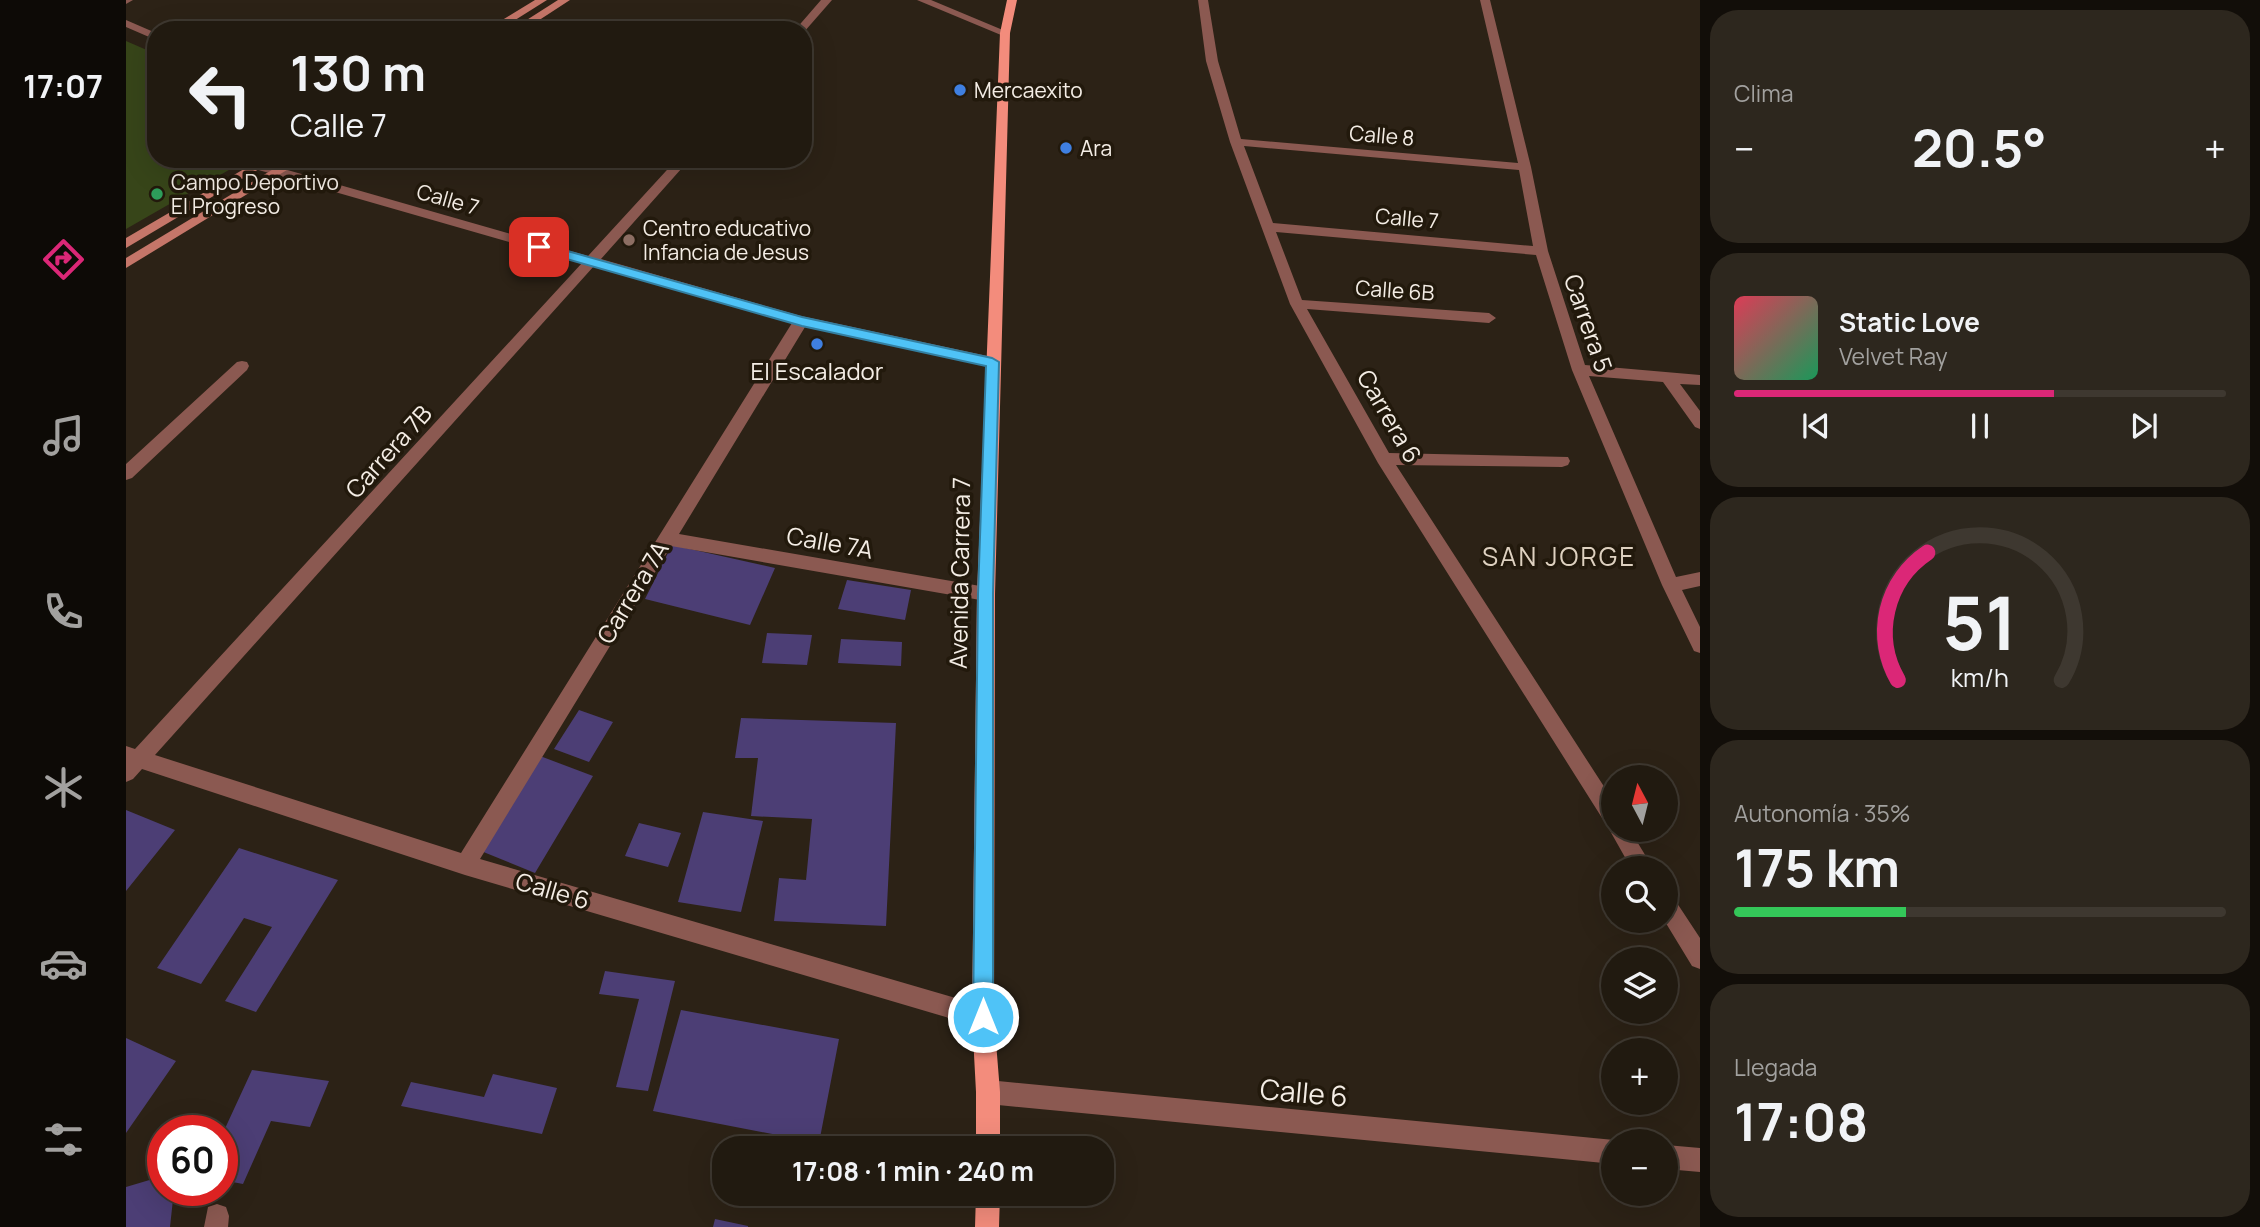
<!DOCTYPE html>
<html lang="es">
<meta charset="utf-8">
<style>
body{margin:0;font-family:Manrope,sans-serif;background:#2d271e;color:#f1f3f6;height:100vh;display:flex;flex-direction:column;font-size:26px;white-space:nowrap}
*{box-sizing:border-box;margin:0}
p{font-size:23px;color:#a2a19f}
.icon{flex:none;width:38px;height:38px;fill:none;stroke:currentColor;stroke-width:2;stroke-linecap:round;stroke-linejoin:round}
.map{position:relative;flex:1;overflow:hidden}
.details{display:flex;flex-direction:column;gap:10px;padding:10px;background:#120e09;width:560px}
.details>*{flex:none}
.hud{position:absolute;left:21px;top:21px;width:665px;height:147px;border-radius:28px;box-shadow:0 7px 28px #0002,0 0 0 2px #3e3830;background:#211a10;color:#f1f3f6;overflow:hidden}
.needle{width:46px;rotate:353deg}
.tools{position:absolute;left:1475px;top:765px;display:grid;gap:14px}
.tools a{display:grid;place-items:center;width:77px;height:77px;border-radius:50%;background:#211a10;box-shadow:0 7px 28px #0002,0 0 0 2px #3e3830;font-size:35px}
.speed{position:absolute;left:21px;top:1115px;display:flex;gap:14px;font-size:35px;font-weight:700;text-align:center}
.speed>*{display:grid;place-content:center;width:91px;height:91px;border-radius:50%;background:#211a10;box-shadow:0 7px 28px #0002,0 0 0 2px #3e3830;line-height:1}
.speed .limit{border:10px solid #d22;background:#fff;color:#111}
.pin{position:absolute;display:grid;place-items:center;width:60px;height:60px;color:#fff;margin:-30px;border-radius:14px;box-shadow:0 4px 10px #0006}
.me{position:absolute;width:77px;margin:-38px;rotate:0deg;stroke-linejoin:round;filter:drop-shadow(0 0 5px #0008)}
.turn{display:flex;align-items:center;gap:24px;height:147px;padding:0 28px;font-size:32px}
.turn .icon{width:91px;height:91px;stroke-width:2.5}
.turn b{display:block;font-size:49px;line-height:60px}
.big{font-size:52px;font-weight:700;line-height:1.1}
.details .card{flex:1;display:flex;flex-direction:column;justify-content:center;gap:10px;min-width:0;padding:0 24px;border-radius:28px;background:#2d271e}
.details .dial{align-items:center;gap:0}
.dial svg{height:182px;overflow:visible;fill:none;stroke:#3e3830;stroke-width:7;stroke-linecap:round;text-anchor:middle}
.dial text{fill:#f1f3f6;stroke:none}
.song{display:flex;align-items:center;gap:21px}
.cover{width:84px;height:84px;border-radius:10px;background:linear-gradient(135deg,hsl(350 70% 55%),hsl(150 70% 35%))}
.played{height:7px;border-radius:4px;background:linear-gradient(90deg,#db2777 65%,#3e3830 65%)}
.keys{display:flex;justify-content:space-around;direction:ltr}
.heat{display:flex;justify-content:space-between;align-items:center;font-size:38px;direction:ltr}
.charge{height:10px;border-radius:5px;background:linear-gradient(90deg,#34c759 35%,#3e3830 0)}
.trip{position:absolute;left:586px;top:1136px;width:402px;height:70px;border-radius:28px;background:#211a10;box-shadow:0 7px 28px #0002,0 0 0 2px #3e3830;font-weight:700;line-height:70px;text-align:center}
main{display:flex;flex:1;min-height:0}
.tabs{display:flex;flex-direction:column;width:126px;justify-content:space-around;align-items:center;background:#0d0a06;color:#a2a19f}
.tabs .icon{width:49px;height:49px}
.tabs .on{color:#db2777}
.tabs b{font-size:32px;color:#f1f3f6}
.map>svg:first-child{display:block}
.green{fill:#374519}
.building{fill:#4c3e75}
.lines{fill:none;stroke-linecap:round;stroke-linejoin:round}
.street{fill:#8b5951;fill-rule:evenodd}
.secondary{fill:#c57669;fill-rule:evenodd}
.primary{fill:#f38c7c;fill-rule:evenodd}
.route{fill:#4fc3f7;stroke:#337fa1;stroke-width:2}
.shop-dot{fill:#3f7fe0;stroke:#22190c;stroke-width:2.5}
.leisure-dot{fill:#2e9e5b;stroke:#22190c;stroke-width:2.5}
.education-dot{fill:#8d6e63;stroke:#22190c;stroke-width:2.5}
.labels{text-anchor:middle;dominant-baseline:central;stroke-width:7;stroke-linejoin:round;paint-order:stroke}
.far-poi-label{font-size:21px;fill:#f4ede5;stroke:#22190c;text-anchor:start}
.far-street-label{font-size:21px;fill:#f4ede5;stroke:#22190c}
.street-label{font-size:24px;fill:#f4ede5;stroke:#22190c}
.poi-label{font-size:24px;fill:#f4ede5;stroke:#22190c}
.neighbourhood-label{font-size:26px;letter-spacing:2px;fill:#ded1c0;stroke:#22190c}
.near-street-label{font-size:28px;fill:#f4ede5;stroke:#22190c}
</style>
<main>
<nav class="tabs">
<b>17:07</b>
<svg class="icon on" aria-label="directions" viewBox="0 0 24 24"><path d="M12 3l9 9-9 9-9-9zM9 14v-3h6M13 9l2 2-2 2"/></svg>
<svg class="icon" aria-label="music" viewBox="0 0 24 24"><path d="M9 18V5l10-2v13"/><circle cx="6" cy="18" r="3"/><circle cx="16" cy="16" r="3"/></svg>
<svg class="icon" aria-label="phone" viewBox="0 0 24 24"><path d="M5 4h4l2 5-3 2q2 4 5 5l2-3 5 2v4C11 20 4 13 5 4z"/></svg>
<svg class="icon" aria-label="climate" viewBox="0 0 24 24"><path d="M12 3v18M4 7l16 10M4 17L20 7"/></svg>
<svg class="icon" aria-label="car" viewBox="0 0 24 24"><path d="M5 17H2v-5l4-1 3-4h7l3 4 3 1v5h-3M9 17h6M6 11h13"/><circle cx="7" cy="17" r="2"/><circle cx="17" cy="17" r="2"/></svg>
<svg class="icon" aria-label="filters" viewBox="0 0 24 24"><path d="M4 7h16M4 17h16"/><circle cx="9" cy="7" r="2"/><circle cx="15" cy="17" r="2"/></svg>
</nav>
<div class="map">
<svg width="1574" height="1227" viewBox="0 0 1574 1227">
<rect width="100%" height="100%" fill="#2c2216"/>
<!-- green -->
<path class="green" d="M0 41 30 54V159H122L0 229Z"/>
<!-- building -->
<path class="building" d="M546 545 649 568 624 625 519 599Z
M721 580 785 590 779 620 712 609Z
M641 633 686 635 681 665 636 663Z
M715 639 776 642 775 666 712 663Z
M453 710 487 722 463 762 428 749Z
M615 718 770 723 760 926 648 921 653 878 680 880 686 819 625 816 632 758H609Z
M414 756 467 776 409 873 355 851Z
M0 810 49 830 0 891Z
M577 812 637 821 615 912 552 902Z
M513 823 555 833 542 867 499 856Z
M113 848 212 880 130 1012 99 1001 146 927 118 918 75 984 31 968Z
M479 971 549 981 522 1091 490 1087 513 999 473 994Z
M555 1010 713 1039 693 1143 527 1111Z
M0 1038 50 1061 0 1133Z
M126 1070 203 1081 184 1127 145 1121 117 1184 96 1180V1135Z
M367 1074 431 1088 416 1134 275 1106 285 1082 358 1097Z
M37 1176V1190H48L44 1227H0V1187Z
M589 1219 622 1226V1227H587Z"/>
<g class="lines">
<!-- street -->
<path class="street" d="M0 0H7L0 4Z
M695 0H706L678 32 677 30H669Z
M791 0H805L884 33 875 35Z
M1072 0H1082L1092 61 1115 139 1392 163 1354 0H1364L1405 167 1422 251 1459 365 1574 375V385L1554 384 1574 411V429L1569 427 1537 382 1463 376 1550 577 1574 572V586L1556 590 1574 627V653L1568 651 1536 585 1446 370 1410 255 1150 232 1176 300 1363 313 1370 318 1363 323 1181 309 1263 453 1442 457 1444 461 1442 465 1436 467 1270 465 1488 802V830H1504L1527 868H1505L1483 829 1252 463 1164 304 1104 142 1080 61ZM1118 146 1393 170 1407 246 1147 223Z
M0 20 30 33V40L0 27Z
M551 159H564L475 259 675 316 866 357 873 362 866 367 679 327 553 534 860 587 866 589 869 594 866 599 860 601 545 546 354 859 857 1006 865 1009 868 1017 865 1025 857 1028 339 875 16 769 7 779 0 782V746L9 749 456 263 129 169V163H137L462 256ZM468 266 666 323 335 853 29 755Z
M116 361 121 362 123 366 121 370 6 478 0 480V464L111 362Z
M1540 894 1547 897 1574 938V969L1566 966 1538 920Z
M862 1080 1488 1140 1490 1141H1488V1164L862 1104 854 1100 850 1092 854 1084Z
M1540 1145 1574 1148V1172L1540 1169Z
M91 1204 100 1207 103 1216 102 1227H78L82 1207Z"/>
<!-- secondary -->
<path class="secondary" d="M409 0H421L373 30H360Z
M432 0H444L398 30H385Z
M135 159H150L0 248V238Z
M164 159H179L0 268V258Z"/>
<!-- primary -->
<path class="primary" d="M881 0H891L884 33 869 594 868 1017 874 1092V1148H850V1092L846 1017 851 594 874 33Z
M850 1194H874L873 1227H849Z"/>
</g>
<!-- route -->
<path class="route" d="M413 243 676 317 866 358 873 362 867 594V1017L864 1024 857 1027 850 1024 847 1017 852 594 860 366 676 326 409 250V244Z"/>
<!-- markers -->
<g class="shop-dot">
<circle cx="834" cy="90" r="7"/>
<circle cx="940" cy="148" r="7"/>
<circle cx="691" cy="344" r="7"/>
</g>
<circle class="leisure-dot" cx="31" cy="194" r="7"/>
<circle class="education-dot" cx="503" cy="240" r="7"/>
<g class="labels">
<!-- far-poi labels -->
<g class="far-poi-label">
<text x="848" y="90">Mercaexito</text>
<text x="954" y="148">Ara</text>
<text x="45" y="182">Campo Deportivo<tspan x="45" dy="24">El Progreso</tspan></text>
<text x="517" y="228">Centro educativo<tspan x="517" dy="24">Infancia de Jesus</tspan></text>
</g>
<!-- far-street labels -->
<g class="far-street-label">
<text transform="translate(1256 135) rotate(5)">Calle 8</text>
<text transform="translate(322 199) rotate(16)">Calle 7</text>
<text transform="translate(1281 218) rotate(5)">Calle 7</text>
<text transform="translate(1269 290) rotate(4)">Calle 6B</text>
</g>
<!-- street labels -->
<g class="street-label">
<text transform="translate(1463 323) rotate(71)">Carrera 5</text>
<text transform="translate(1264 416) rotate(60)">Carrera 6</text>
<text transform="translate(262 451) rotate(-48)">Carrera 7B</text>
<text transform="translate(704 542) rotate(10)">Calle 7A</text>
<text transform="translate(833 573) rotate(-89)">Avenida Carrera 7</text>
<text transform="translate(506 592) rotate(-59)">Carrera 7A</text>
<text transform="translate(427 890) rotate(16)">Calle 6</text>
</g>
<!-- poi labels -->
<g class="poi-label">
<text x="691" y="370">El Escalador</text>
</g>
<!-- neighbourhood labels -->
<g class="neighbourhood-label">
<text x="1433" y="556">SAN JORGE</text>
</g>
<!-- near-street labels -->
<g class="near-street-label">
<text transform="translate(1178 1092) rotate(5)">Calle 6</text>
</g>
</g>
</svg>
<div class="tools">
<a><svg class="needle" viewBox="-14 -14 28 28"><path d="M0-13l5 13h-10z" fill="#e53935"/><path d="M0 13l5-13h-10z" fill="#a2a19f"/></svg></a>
<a><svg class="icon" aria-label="search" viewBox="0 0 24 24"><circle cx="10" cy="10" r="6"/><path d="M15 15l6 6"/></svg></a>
<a><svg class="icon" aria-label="layers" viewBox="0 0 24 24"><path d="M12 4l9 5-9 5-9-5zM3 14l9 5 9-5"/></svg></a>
<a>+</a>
<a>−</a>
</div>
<div class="speed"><div class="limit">60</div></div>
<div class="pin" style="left:413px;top:247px;background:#d93025"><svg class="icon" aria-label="arrive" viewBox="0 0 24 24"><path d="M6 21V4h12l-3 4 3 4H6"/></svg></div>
<svg class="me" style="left:857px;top:1017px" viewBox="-20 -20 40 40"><circle r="17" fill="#4fc3f7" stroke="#fff" stroke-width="3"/><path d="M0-11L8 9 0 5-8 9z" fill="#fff"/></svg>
<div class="trip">17:08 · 1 min · 240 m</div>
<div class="hud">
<div class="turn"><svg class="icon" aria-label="left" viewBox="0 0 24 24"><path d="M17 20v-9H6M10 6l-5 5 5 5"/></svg><div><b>130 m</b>Calle 7</div></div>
</div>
</div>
<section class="details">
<div class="card"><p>Clima</p>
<div class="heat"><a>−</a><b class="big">20.5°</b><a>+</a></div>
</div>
<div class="card">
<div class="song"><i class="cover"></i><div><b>Static Love</b><p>Velvet Ray</p></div></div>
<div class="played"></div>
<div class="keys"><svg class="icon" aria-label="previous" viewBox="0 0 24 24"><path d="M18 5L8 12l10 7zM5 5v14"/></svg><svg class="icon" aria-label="pause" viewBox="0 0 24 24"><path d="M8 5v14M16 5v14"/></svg><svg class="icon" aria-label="next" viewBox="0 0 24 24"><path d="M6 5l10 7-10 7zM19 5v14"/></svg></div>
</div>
<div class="card dial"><svg viewBox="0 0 100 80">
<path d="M14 69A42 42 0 1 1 86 69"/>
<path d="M14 69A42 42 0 0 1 27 13" stroke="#db2777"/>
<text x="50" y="56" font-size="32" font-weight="700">51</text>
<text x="50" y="72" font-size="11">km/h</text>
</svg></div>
<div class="card"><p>Autonomía · 35%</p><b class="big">175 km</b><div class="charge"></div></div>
<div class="card"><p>Llegada</p><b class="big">17:08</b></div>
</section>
</main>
